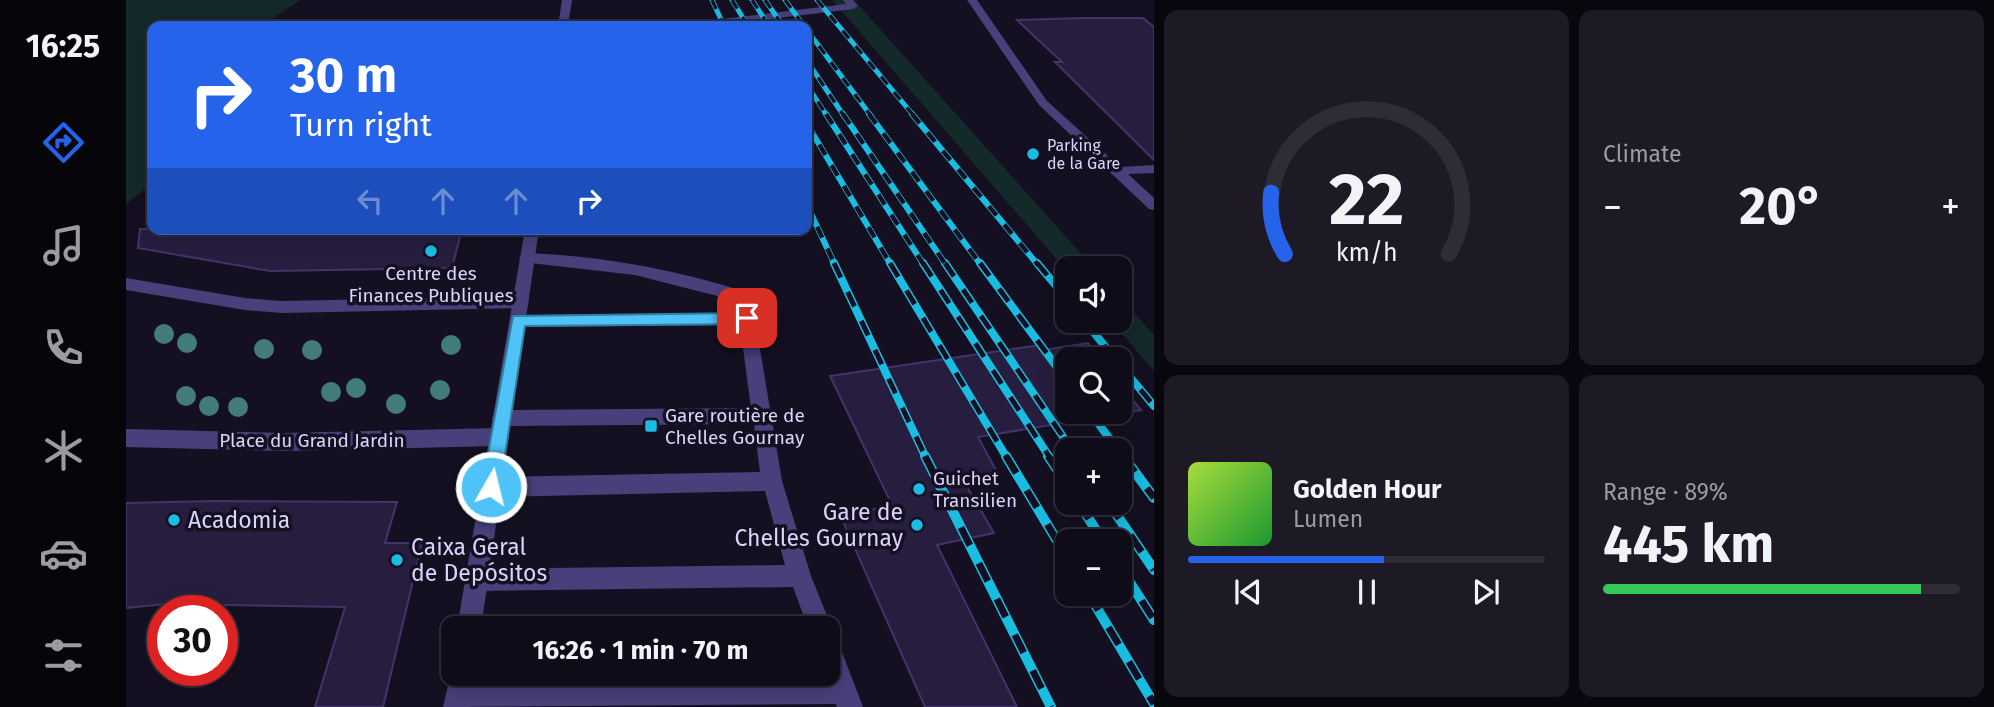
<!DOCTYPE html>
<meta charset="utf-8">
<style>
body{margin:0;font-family:"Fira Sans",sans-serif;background:#1d1a26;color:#f1f3f6;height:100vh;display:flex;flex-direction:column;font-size:26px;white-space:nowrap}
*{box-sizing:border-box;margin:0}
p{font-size:23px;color:#9b9ba2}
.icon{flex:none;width:38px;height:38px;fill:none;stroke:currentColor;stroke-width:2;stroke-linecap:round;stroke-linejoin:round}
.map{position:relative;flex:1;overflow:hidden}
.drawer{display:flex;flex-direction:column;gap:10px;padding:10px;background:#08070e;width:840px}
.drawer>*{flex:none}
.hud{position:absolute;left:21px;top:21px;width:665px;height:214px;border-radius:14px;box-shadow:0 4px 18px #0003,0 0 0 2px #2f2c38;background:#2563eb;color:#fff;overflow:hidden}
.controls{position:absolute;left:929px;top:256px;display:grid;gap:14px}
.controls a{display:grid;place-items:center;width:77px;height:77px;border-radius:14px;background:#0f0c19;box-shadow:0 4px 18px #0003,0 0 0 2px #2f2c38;font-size:35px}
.speed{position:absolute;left:21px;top:595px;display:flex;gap:14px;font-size:35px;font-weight:700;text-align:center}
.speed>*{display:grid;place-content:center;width:91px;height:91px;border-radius:50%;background:#0f0c19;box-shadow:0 4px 18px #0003,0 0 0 2px #2f2c38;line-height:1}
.speed .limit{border:10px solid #d22;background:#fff;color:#111}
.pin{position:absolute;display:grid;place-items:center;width:60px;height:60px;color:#fff;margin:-30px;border-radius:14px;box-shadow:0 4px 10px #0006}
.me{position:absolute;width:77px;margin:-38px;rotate:8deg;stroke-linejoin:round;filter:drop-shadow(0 0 5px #0008)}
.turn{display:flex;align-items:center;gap:24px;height:147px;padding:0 28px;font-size:32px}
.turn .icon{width:91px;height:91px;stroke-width:2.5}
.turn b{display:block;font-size:49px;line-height:60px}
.lanes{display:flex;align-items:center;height:66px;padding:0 28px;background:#0003;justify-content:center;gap:35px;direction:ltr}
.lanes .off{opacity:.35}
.big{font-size:52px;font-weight:700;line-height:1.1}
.drawer .widget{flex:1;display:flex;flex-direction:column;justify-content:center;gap:10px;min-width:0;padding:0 24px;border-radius:14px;background:#1d1a26}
.drawer .dial{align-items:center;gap:0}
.dial svg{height:182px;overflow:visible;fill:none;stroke:#2f2c38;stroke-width:7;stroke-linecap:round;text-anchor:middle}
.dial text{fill:#f1f3f6;stroke:none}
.song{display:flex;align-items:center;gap:21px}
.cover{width:84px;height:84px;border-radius:10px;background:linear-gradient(135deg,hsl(80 70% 55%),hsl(130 70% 35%))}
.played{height:7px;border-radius:4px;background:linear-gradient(90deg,#2563eb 55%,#2f2c38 55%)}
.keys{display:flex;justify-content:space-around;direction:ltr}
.heat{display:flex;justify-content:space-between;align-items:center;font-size:38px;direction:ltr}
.charge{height:10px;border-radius:5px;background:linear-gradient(90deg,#34c759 89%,#2f2c38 0)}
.drawer .tiles{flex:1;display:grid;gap:10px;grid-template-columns:repeat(2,1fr)}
.trip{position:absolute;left:315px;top:616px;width:399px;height:70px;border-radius:14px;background:#0f0c19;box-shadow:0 4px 18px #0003,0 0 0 2px #2f2c38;font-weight:700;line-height:70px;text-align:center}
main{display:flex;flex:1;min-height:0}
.menu{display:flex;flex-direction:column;width:126px;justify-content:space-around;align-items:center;background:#06050a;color:#9b9ba2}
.menu .icon{width:49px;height:49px}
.menu .selected{color:#2563eb}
.menu b{font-size:32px;color:#f1f3f6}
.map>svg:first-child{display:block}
.green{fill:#14292a}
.building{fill:#271e3f;stroke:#423369;stroke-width:2}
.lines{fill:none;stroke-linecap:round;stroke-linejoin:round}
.service{fill:#47407a;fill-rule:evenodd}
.minor{fill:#47407a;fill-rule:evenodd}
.rail-far3-casing{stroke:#19bde1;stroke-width:5}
.rail-far2-casing{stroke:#19bde1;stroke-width:6}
.rail-far1-casing{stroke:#19bde1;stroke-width:8}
.rail-casing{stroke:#19bde1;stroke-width:10}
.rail-far3{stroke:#141021;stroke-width:3.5;stroke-dasharray:10;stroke-linecap:butt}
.rail-far2{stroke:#141021;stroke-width:4.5;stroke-dasharray:12;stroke-linecap:butt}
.rail-far1{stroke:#141021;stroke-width:5;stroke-dasharray:16;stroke-linecap:butt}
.rail{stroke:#141021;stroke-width:7;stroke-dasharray:20;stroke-linecap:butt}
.tree{fill:#427b78}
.route{fill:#4fc3f7;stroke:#337fa1;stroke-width:2}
.poi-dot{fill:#19bde1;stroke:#141021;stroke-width:2.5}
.labels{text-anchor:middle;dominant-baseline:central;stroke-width:7;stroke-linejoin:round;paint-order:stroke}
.far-poi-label{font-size:16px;fill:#dbd4fa;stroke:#141021;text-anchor:start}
.poi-label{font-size:19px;fill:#dbd4fa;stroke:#141021;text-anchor:start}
.street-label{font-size:19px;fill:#dbd4fa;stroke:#141021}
.near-poi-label{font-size:23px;fill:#dbd4fa;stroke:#141021;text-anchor:start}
</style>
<main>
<nav class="menu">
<b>16:25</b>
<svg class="icon selected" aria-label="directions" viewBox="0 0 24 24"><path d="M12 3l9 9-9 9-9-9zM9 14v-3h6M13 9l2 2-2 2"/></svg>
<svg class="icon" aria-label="music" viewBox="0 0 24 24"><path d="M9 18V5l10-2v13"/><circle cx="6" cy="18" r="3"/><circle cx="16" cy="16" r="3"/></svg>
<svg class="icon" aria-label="phone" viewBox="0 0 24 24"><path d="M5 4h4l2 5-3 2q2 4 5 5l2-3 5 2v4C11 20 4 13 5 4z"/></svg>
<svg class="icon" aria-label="climate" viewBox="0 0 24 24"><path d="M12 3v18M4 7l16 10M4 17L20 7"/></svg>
<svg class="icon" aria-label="car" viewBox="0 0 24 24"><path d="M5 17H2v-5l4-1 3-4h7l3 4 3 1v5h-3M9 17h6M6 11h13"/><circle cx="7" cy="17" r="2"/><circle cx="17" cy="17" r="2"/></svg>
<svg class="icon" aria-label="filters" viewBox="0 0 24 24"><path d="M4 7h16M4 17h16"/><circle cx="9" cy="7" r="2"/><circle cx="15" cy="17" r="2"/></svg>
</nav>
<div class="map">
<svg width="1028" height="707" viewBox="0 0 1028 707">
<rect width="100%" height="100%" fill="#141021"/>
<!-- green -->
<path class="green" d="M0 0H174L136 26H26V183L0 204Z
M706 0H728L968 268H942L941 271Z
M994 297 1028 335V371L984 320H994Z"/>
<!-- building -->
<path class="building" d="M957 18H1017L1028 27V160L929 62H936L891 20Z
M14 229H336L326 268 144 271 12 248Z
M962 343 974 359H942V411H994V384L1015 410 852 437 872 474 837 480 868 533 811 545 891 707H799L715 517 766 505 704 376 914 345 918 350Z
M88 501 271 502 259 543H296L257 707H189L219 607 40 604 0 608V503Z"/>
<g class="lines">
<!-- service -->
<path class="service" d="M717 0H727L732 6 727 9 596 25 591 22 596 19 720 4Z
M401 253C476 256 548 269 620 292L629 319 656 481 685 576 706 628 703 636 711 639 737 707H711L710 704 322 707 319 699 323 690 332 686 701 679 699 674H702V628H682L667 587 350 591 342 588 339 580 342 572 350 569 659 565 639 491 365 497 358 494 355 487 358 480 365 477 634 472 628 424 376 426 369 424 366 418 369 412 376 410 625 408 614 325 392 327 386 326 384 321 386 316 392 315 611 313 607 300 509 275 396 262 393 258Z
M0 278 119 298 156 301 395 296 403 302 395 308 156 313 119 310 0 290Z
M372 428 379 431 382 437 379 443 372 446 157 451 0 447V429L157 433Z"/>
<!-- minor -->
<path class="minor" d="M436 0H446L442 26H432Z
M841 0H851L921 101 994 167 1028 165V173L1002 174 1028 198V210L1023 209 913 105Z
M399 229H413L355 628H331Z
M327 665V674H349L343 707H317Z"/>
<!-- rail-far3 casing -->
<g class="rail-far3-casing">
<path id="rail-far3" d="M586 0 598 26
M606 0 622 26
M626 0 643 26
M639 0 657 26
M659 0 678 26
M691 0 788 116
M681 30 745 116
M681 61 718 116
M681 85 701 116"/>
</g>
<!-- rail-far2 casing -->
<g class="rail-far2-casing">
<path id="rail-far2" d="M700 114 798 265
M717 114 820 265
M743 114 855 265
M786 114 912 265
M681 124 765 265
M681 205 709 265"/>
</g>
<!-- rail-far1 casing -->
<g class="rail-far1-casing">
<path id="rail-far1" d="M708 263 800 458
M764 263 881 458
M797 263 924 458
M819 263 946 450
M854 263 942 382
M911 263 942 300
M958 320 989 359
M994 365 1028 406
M963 411 992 450
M994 452 998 458"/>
</g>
<!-- rail casing -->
<g class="rail-casing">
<path id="rail" d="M799 456 925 707
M880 456 942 559
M922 456 942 486
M997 456 1028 498
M952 502 977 541
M982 502 1028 570
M994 567 1028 620
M962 593 1028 704"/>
</g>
<!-- rail-far3 -->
<use href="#rail-far3" class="rail-far3"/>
<!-- rail-far2 -->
<use href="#rail-far2" class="rail-far2"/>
<!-- rail-far1 -->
<use href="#rail-far1" class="rail-far1"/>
<!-- rail -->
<use href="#rail" class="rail"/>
</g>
<!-- trees -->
<g class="tree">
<circle cx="38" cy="334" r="10"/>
<circle cx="61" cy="343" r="10"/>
<circle cx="325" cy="345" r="10"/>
<circle cx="138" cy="349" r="10"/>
<circle cx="186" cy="350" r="10"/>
<circle cx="230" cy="388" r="10"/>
<circle cx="314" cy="390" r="10"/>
<circle cx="205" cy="392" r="10"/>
<circle cx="60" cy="396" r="10"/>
<circle cx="270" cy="404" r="10"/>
<circle cx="83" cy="406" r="10"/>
<circle cx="112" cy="407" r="10"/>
</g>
<!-- route -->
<path class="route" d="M621 313 628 318 621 324 399 326 374 487 372 493 365 496 358 493 356 487 387 316Z"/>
<!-- markers -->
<g class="poi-dot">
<circle cx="907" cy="154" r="7"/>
<circle cx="305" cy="251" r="7"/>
<rect x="518" y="419" width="14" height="14" rx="3.5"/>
<circle cx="793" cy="489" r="7"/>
<circle cx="48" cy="520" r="7"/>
<circle cx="791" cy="525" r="7"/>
<circle cx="271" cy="560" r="7"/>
</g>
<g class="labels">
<!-- far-poi labels -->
<g class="far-poi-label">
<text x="921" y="145">Parking<tspan x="921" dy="18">de la Gare</tspan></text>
</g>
<!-- poi labels -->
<g class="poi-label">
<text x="305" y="273" text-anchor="middle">Centre des<tspan x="305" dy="22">Finances Publiques</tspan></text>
<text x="539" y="415">Gare routière de<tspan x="539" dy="22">Chelles Gournay</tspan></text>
<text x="807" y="478">Guichet<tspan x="807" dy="22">Transilien</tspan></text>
</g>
<!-- street labels -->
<g class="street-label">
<text x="186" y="440">Place du Grand Jardin</text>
</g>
<!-- near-poi labels -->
<g class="near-poi-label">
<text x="777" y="512" text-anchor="end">Gare de<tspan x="777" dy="26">Chelles Gournay</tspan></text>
<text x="62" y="520">Acadomia</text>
<text x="285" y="547">Caixa Geral<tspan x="285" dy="26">de Depósitos</tspan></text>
</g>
</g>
</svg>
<div class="controls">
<a><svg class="icon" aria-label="sound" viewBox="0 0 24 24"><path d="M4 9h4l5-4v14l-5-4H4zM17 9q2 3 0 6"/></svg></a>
<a><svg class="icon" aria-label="search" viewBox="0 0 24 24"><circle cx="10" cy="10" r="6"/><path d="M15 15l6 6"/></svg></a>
<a>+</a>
<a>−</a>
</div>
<div class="speed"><div class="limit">30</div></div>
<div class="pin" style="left:621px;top:318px;background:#d93025"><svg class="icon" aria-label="arrive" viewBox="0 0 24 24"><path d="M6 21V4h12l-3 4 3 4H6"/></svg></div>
<svg class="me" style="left:365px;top:487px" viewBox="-20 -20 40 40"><circle r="17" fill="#4fc3f7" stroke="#fff" stroke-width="3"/><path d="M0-11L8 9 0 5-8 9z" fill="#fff"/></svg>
<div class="trip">16:26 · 1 min · 70 m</div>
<div class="hud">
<div class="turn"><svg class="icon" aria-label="right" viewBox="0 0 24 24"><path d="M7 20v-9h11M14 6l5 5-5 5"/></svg><div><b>30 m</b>Turn right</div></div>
<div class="lanes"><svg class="icon off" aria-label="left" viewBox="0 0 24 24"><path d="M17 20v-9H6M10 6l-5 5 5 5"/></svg><svg class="icon off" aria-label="ahead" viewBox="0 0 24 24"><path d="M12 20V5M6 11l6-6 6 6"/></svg><svg class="icon off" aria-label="ahead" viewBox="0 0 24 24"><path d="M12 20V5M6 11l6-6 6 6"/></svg><svg class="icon" aria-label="right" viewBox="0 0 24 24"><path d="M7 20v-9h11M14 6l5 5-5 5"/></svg></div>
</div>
</div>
<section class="drawer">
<div class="tiles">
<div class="widget dial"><svg viewBox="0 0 100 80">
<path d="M14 69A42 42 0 1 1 86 69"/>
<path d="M14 69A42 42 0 0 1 8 42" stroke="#2563eb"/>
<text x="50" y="56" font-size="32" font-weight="700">22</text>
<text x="50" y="72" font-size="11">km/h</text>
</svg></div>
<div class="widget"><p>Climate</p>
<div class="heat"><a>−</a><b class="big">20°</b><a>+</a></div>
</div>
<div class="widget">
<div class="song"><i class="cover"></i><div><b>Golden Hour</b><p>Lumen</p></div></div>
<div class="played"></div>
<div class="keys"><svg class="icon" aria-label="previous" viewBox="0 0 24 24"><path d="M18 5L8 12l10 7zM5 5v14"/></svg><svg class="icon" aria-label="pause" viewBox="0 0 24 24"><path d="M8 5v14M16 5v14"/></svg><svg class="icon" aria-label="next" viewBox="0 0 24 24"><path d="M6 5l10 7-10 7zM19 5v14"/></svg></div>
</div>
<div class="widget"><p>Range · 89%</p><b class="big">445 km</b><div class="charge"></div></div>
</div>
</section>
</main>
